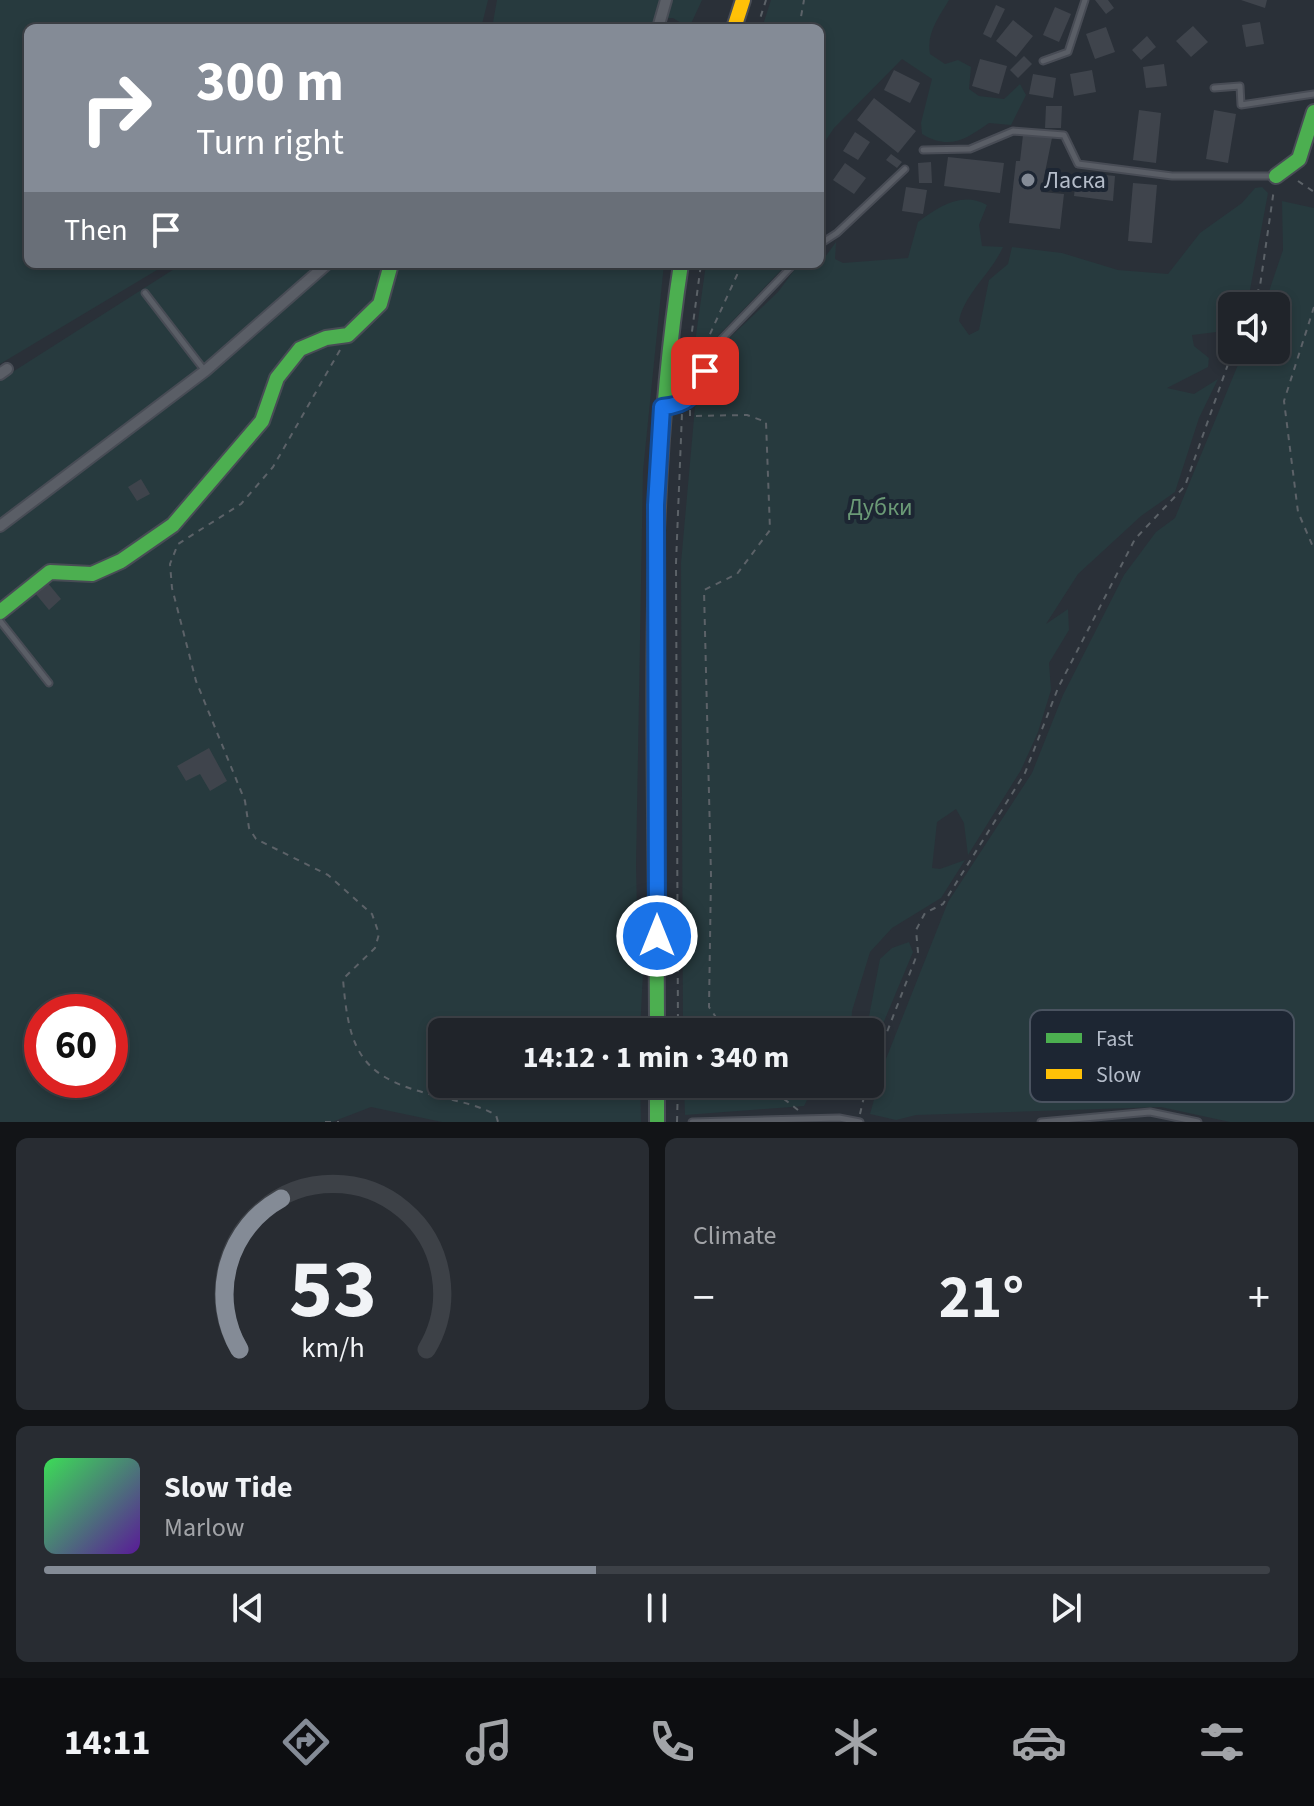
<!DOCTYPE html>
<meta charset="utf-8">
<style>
body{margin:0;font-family:"Source Sans 3",sans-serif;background:#282c32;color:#f1f3f6;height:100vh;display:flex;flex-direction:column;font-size:30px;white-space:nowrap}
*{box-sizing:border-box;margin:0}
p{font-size:26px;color:#a2a4a8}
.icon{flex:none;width:44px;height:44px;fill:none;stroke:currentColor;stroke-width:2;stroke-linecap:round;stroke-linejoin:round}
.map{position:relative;height:1122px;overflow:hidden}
.panel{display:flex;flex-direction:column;gap:16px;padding:16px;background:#121417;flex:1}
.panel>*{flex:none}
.hud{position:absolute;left:24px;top:24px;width:800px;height:244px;border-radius:12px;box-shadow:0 4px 12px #0003,0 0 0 2px #3d4147;background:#848b96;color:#fff;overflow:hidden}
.buttons{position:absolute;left:1218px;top:292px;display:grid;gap:16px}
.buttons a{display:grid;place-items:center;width:72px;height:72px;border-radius:12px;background:#20242a;box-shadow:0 4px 12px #0003,0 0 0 2px #3d4147;font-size:40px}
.speed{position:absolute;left:24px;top:994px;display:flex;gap:16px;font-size:40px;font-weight:700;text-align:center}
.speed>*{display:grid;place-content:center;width:104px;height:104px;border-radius:50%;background:#20242a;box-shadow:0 4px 12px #0003,0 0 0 2px #3d4147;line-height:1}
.speed .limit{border:12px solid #d22;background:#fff;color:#111}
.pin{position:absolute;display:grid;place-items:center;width:68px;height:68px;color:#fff;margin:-34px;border-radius:16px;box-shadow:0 4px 12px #0006}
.me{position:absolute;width:88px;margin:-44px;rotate:0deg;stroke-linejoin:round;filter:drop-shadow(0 0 6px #0008)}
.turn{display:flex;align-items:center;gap:28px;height:168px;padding:0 40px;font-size:36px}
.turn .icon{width:104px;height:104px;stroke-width:2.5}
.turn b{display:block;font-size:56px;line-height:68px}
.then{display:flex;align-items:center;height:76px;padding:0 40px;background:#0003;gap:16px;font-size:30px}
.big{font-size:60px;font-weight:700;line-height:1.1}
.panel .tile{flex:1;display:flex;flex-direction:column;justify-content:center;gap:12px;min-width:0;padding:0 28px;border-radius:12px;background:#282c32}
.panel .dial{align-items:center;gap:0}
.dial svg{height:208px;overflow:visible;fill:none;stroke:#3d4147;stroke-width:7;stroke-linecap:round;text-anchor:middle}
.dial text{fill:#f1f3f6;stroke:none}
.song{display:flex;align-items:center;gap:24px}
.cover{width:96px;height:96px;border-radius:12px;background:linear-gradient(135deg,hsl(130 70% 55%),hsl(270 70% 35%))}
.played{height:8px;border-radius:4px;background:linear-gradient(90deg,#848b96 45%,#3d4147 45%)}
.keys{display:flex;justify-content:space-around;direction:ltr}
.heat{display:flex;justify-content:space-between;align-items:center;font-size:44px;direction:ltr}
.panel .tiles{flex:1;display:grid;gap:16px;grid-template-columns:1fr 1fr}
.tile:last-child{grid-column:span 2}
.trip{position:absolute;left:428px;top:1018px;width:456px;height:80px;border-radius:12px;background:#20242a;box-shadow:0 4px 12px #0003,0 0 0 2px #3d4147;font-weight:700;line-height:80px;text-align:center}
.dock{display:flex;height:128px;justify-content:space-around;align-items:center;background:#0d0e11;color:#a2a4a8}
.dock .icon{width:56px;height:56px}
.dock .on{color:#848b96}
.dock b{font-size:36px;color:#f1f3f6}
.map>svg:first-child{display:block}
.green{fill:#273a3e;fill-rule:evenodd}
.building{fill:#3f444c}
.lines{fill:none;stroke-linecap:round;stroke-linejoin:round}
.lane-casing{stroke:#484c55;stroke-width:9}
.street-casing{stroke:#484c55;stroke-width:14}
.fast-casing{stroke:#484c55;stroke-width:18}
.slow-casing{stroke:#484c55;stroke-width:18}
.path{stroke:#5c6268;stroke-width:2;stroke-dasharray:6 6;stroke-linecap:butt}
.lane{stroke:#5a5e66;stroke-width:5}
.street{stroke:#5a5e66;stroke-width:10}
.fast{stroke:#4caf50;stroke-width:14}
.slow{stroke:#ffc107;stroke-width:14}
.route-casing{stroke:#114b97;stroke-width:20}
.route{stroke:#1a73e8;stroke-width:14}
.poi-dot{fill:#848b96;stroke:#1d2633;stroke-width:3}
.labels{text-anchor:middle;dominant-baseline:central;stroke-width:8;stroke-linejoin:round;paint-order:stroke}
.poi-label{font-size:24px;fill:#b4bcc9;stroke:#1d2633;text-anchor:start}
.park-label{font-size:24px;fill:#6b9a76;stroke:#1d2633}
.key{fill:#1d2633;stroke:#4a5360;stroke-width:2}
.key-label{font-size:22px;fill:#b4bcc9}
</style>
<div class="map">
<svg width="1314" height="1122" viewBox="0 0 1314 1122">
<rect width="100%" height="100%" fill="#2a3038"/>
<!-- green -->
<path class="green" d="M0 0H488L481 28H28V264H167L0 364Z
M497 0H702L689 28 673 18 656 19 650 28H492Z
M771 0H949C939 17 926 33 930 54L945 64 958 60 971 67 969 89 979 96 1004 99 1020 84 1026 95 1011 125 989 123C965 140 949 150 922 134L921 123 932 79 902 59 834 128 820 149V28H762Z
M1262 187 1268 193 1247 306H1232V330L1192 335 1194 346 1209 358 1208 367 1167 388 1194 394 1218 379 1199 418 1175 492 1141 516 1078 574 1046 624 1068 609 1069 630 1049 663 1051 690 1038 732 1021 770 968 855 964 823 956 809 937 822 932 868 940 869 965 860 941 898 892 928 870 952 852 1011 851 1032H683L681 563 695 407 713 381 722 345 778 292 798 265 820 264 836 242 835 259 843 263 908 258 918 222C939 207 961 191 987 205L979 225 982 246 1003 247C991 274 964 294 959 321L969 335 979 330 989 280 1008 264 1012 247 1062 253 1118 270 1168 274 1200 233 1242 203 1255 188Z
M1282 201 1314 208V1122H1230L1161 1107 916 1115 896 1120 870 1114 884 1064 948 902 1032 773 1063 695 1124 575 1156 532 1175 518 1244 350H1276V306H1264L1283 250Z
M182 264H664L643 471 636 866 637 907 644 952 640 1032H442V1084H640L641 1122H442L371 1107 332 1122H0V380ZM42 1012H110V1080H42Z
M706 264H787L716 338 688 392Z
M909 942 913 952 870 1055V1032H866L880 959 892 948Z
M684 1084H815L804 1106 685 1115Z"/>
<!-- building -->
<path class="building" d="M1095 0H1108L1114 8 1106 14Z
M1241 0H1267L1265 8Z
M996 5 1005 9 991 38 983 34Z
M1055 7 1071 14 1059 42 1043 35Z
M1013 20 1033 36 1016 57 996 41Z
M1260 22 1264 44 1246 47 1242 25Z
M1193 26 1208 42 1191 57 1176 41Z
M1106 27 1115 52 1095 59 1086 34Z
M1147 36 1156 47 1141 60 1132 50Z
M1024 56 1032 64 1018 78 1010 70Z
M980 59 1007 66 999 94 972 86Z
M1164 64 1167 86 1146 88 1143 67Z
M894 70 920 83 910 103 884 90Z
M1092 70 1096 92 1074 96 1070 74Z
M1033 74 1056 78 1053 98 1029 94Z
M874 98 916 131 898 153 857 120Z
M1046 106H1062L1061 128H1045Z
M1139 110 1161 113 1156 163 1133 160Z
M1214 110 1236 114 1228 163 1206 159Z
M855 132 870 142 858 160 843 151Z
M1023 135 1052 138 1041 192 1064 194 1060 229 1009 223 1016 161H1020Z
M891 154 902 162 897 168 886 160Z
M948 157 1004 163 1000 193 944 186Z
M931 162 932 183H919L918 163Z
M845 163 866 178 854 194 833 180Z
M1077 172 1115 176 1113 201 1074 196Z
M1133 183 1157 185 1152 243 1128 241Z
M906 187 927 190 923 214 902 211Z
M141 479 150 494 137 501 128 487Z
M47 582 61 599 49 610 35 593Z
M209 748 227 781 210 791 200 774 186 781 177 766Z"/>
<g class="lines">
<!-- lane casing -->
<g class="lane-casing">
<path id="lane" d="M1043 61 1068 52 1085 0
M1214 88 1240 86 1241 105 1314 94
M923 150 970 149 1013 131 1064 135 1078 164 1172 176H1275
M820 244 837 233 905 169
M145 293 205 371
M667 407 679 406 696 395 715 346 794 264
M0 621 49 683
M692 1122 839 1118 860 1122
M1041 1122 1150 1112 1198 1122"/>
</g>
<!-- street casing -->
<g class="street-casing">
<path id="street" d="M658 28 666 0
M0 374 7 369
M0 526 205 371 327 264"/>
</g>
<!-- fast casing -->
<g class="fast-casing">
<path id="fast" d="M1276 176 1299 159 1314 112
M0 612 50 572 92 574 121 561 173 525 262 421 277 378 300 349 326 338 348 335 380 304 391 264
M657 1032C657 776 642 518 681 264
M657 1084V1122"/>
</g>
<!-- slow casing -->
<g class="slow-casing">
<path id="slow" d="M734 28 743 0"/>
</g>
<!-- path -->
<path class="path" d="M757 28 766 0
M799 28 804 0
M1298 181 1314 192
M1252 306 1260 286 1274 189
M1314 307 1284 401 1298 512 1314 549
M705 345 742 264
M340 350 273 467 241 504 178 544 170 564 172 588 196 681 245 801 249 828 256 839 328 875 372 914 379 934 375 948 343 979C349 1054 362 1078 437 1096 459 1102 476 1104 496 1115L498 1122
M684 391 701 264
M690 410V416L747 415 766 422 770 530 737 574 704 590 711 875 709 1007 726 1032
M678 1032 676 563 682 413
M870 1076 918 952 916 930 925 913 943 904 1025 773 1058 688 1135 539 1185 486 1233 350
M765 1084 798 1110
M860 1114 867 1084
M325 1122H339
M677 1122 678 1084"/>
<!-- lane -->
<use href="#lane" class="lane"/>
<!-- street -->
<use href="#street" class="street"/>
<!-- fast -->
<use href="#fast" class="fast"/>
<!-- slow -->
<use href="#slow" class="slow"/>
</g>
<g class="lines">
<!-- route casing -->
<g class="route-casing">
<path id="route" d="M657 936 656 505 662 407C688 405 696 395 705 371"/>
</g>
<!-- route -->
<use href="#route" class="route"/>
</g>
<!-- markers -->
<circle class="poi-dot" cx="1028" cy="180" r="8"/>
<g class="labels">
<!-- poi labels -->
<g class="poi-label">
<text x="1044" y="180">Ласка</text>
</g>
<!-- park labels -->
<g class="park-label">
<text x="880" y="507">Дубки</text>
</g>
</g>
<!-- legend -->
<rect x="1030" y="1010" width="264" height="92" rx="12" class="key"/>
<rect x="1046" y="1033" width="36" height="10" fill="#4caf50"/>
<rect x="1046" y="1069" width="36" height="10" fill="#ffc107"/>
<g class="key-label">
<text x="1096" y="1046">Fast</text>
<text x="1096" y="1082">Slow</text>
</g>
</svg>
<div class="buttons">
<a><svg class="icon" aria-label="sound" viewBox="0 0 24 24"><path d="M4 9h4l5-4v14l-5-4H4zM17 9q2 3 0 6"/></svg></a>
</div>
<div class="speed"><div class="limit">60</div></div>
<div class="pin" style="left:705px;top:371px;background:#d93025"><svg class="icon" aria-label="arrive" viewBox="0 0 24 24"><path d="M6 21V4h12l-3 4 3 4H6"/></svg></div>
<svg class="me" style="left:657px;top:936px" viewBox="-20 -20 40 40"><circle r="17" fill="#1a73e8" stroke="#fff" stroke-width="3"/><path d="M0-11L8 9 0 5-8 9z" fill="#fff"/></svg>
<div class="trip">14:12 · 1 min · 340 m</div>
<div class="hud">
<div class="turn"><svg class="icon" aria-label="right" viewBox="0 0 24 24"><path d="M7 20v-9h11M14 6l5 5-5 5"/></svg><div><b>300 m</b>Turn right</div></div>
<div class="then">Then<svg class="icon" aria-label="arrive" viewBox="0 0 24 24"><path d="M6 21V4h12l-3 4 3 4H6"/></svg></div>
</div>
</div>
<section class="panel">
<div class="tiles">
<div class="tile dial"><svg viewBox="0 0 100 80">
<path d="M14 69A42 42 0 1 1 86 69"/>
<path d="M14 69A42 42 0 0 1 30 11" stroke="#848b96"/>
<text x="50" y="56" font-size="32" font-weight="700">53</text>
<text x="50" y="72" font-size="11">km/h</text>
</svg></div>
<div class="tile"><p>Climate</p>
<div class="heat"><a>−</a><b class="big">21°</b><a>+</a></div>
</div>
<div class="tile">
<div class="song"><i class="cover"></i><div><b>Slow Tide</b><p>Marlow</p></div></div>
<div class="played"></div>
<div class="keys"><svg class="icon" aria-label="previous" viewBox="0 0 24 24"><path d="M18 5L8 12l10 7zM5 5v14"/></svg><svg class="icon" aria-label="pause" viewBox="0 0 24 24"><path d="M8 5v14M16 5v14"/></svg><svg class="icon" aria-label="next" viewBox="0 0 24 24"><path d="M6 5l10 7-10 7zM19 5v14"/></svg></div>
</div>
</div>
</section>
<nav class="dock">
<b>14:11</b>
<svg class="icon on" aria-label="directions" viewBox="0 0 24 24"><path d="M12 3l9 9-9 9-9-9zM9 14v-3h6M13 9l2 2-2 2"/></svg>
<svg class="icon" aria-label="music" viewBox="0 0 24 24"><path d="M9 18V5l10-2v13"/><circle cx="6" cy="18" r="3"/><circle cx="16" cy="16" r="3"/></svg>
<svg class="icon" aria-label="phone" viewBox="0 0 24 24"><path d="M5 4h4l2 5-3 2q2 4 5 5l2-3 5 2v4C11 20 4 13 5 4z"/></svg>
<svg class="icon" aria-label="climate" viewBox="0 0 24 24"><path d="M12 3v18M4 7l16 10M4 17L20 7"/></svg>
<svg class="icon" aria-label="car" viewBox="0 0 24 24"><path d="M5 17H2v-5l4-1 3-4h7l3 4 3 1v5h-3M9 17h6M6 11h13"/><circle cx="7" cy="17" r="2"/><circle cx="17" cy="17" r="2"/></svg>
<svg class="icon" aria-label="filters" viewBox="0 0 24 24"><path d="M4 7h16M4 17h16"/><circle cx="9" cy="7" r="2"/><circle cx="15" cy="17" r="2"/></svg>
</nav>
